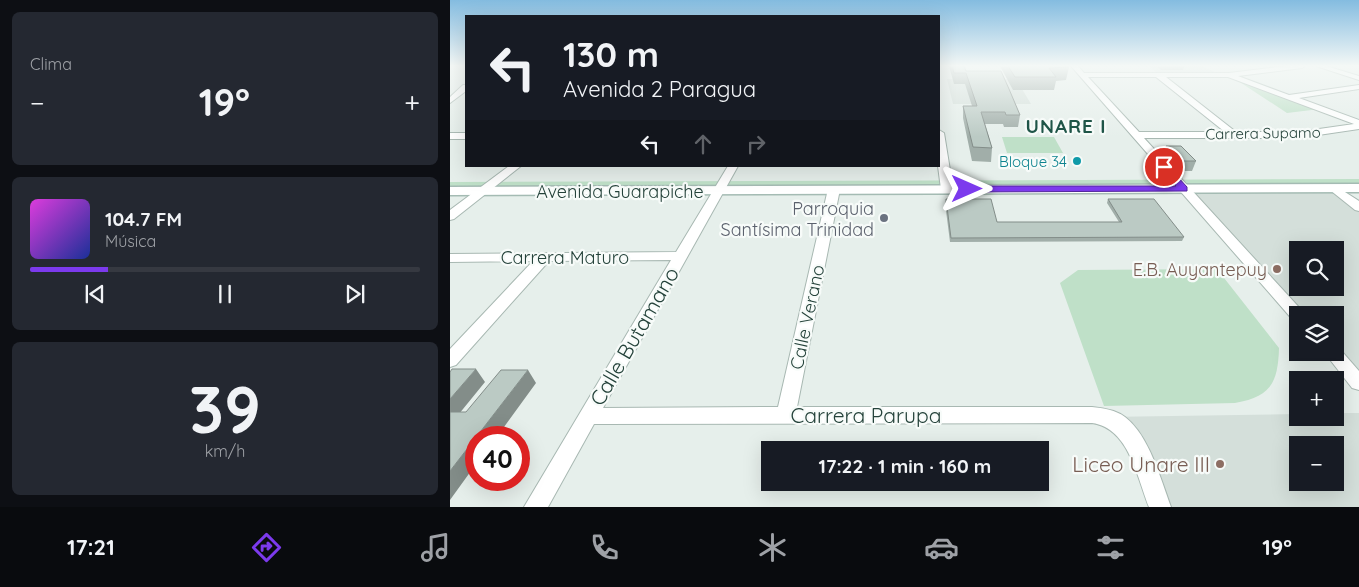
<!DOCTYPE html>
<html lang="es">
<meta charset="utf-8">
<style>
body{margin:0;font-family:Quicksand,sans-serif;background:#242831;color:#f1f3f6;height:100vh;display:flex;flex-direction:column;font-size:19px;white-space:nowrap}
*{box-sizing:border-box;margin:0}
p{font-size:16px;color:#9ea1a6}
.icon{flex:none;width:28px;height:28px;fill:none;stroke:currentColor;stroke-width:2;stroke-linecap:round;stroke-linejoin:round}
.map{position:relative;flex:1;overflow:hidden}
.details{display:flex;flex-direction:column;gap:12px;padding:12px;background:#0d0f14;width:450px}
.details>*{flex:none}
.hud{position:absolute;left:15px;top:15px;width:475px;height:152px;border-radius:0px;box-shadow:0 5px 20px #0002;background:#171b24;color:#f1f3f6;overflow:hidden}
.controls{position:absolute;left:839px;top:241px;display:grid;gap:10px}
.controls a{display:grid;place-items:center;width:55px;height:55px;border-radius:0px;background:#171b24;box-shadow:0 5px 20px #0002;font-size:25px}
.speed{position:absolute;left:15px;top:426px;display:flex;gap:10px;font-size:25px;font-weight:700;text-align:center}
.speed>*{display:grid;place-content:center;width:65px;height:65px;border-radius:50%;background:#171b24;box-shadow:0 5px 20px #0002;line-height:1}
.speed .limit{border:8px solid #d22;background:#fff;color:#111}
.pin{position:absolute;display:grid;place-items:center;width:42px;height:42px;color:#fff;margin:-21px;border:2px solid #fff;border-radius:50%;box-shadow:0 1px 5px #0007}
.me{position:absolute;width:55px;margin:-28px;rotate:90deg;stroke-linejoin:round;filter:drop-shadow(0 0 4px #0008)}
.turn{display:flex;align-items:center;gap:18px;height:105px;padding:0 15px;font-size:22px}
.turn .icon{width:65px;height:65px;stroke-width:2.5}
.turn b{display:block;font-size:35px;line-height:42px}
.lanes{display:flex;align-items:center;height:48px;padding:0 15px;background:#0003;justify-content:center;gap:25px;direction:ltr}
.lanes .off{opacity:.35}
.big{font-size:38px;font-weight:800;line-height:1.1}
.details .card{flex:1;display:flex;flex-direction:column;justify-content:center;gap:8px;min-width:0;padding:0 18px;border-radius:8px;background:#242831}
.details .dial{align-items:center;gap:0}
.dial b{font-size:65px;line-height:1}
.song{display:flex;align-items:center;gap:15px}
.cover{width:60px;height:60px;border-radius:8px;background:linear-gradient(135deg,hsl(300 70% 55%),hsl(230 70% 35%))}
.played{height:5px;border-radius:2px;background:linear-gradient(90deg,#7c3aed 20%,#363941 20%)}
.keys{display:flex;justify-content:space-around;direction:ltr}
.heat{display:flex;justify-content:space-between;align-items:center;font-size:28px;direction:ltr}
.trip{position:absolute;left:311px;top:441px;width:288px;height:50px;border-radius:0px;background:#171b24;box-shadow:0 5px 20px #0002;font-weight:800;line-height:50px;text-align:center}
.tabs{display:flex;height:80px;justify-content:space-around;align-items:center;background:#090b0e;color:#9ea1a6}
.tabs .icon{width:35px;height:35px}
.tabs .current{color:#7c3aed}
.tabs b{font-size:22px;color:#f1f3f6}
main{display:flex;flex:1;min-height:0}
.map>svg:first-child{display:block}
.built{fill:#d4dfda;fill-rule:evenodd}
.green{fill:#bfe0c8}
.lines{fill:none;stroke-linecap:round;stroke-linejoin:round}
.street-casing{stroke:#a8b8b2;stroke-width:2}
.secondary-casing{stroke:#a4bbb3;stroke-width:3}
.street{fill:#fff;fill-rule:evenodd}
.secondary{fill:#fff;fill-rule:evenodd}
.wall{fill:#a1aea9}
.shaded-wall{fill:#838d89}
.building{fill:#bbcac4;stroke:#838d89}
.route{fill:#7c3aed;stroke:#51269a}
.culture-dot{fill:#0f9aa8;stroke:#f7fbf9;stroke-width:2}
.worship-dot{fill:#6b7280;stroke:#f7fbf9;stroke-width:2}
.education-dot{fill:#8d6e63;stroke:#f7fbf9;stroke-width:2}
.labels{text-anchor:middle;dominant-baseline:central;stroke-width:4.5;stroke-linejoin:round;paint-order:stroke}
.far-street-label{font-size:15px;fill:#24423a;stroke:#f7fbf9}
.far-culture-label{font-size:15px;fill:#0d838f;stroke:#f7fbf9;text-anchor:end}
.street-label{font-size:18px;fill:#24423a;stroke:#f7fbf9}
.worship-label{font-size:18px;fill:#5b616d;stroke:#f7fbf9;text-anchor:end}
.education-label{font-size:18px;fill:#785e54;stroke:#f7fbf9;text-anchor:end}
.far-district-label{font-size:19px;font-weight:bold;letter-spacing:1px;fill:#1f5548;stroke:#f7fbf9}
.near-street-label{font-size:21px;fill:#24423a;stroke:#f7fbf9}
.near-education-label{font-size:21px;fill:#785e54;stroke:#f7fbf9;text-anchor:end}
</style>
<main>
<section class="details">
<div class="card"><p>Clima</p>
<div class="heat"><a>−</a><b class="big">19°</b><a>+</a></div>
</div>
<div class="card">
<div class="song"><i class="cover"></i><div><b>104.7 FM</b><p>Música</p></div></div>
<div class="played"></div>
<div class="keys"><svg class="icon" aria-label="previous" viewBox="0 0 24 24"><path d="M18 5L8 12l10 7zM5 5v14"/></svg><svg class="icon" aria-label="pause" viewBox="0 0 24 24"><path d="M8 5v14M16 5v14"/></svg><svg class="icon" aria-label="next" viewBox="0 0 24 24"><path d="M6 5l10 7-10 7zM19 5v14"/></svg></div>
</div>
<div class="card dial"><b>39</b><p>km/h</p></div>
</section>
<div class="map">
<svg width="909" height="507" viewBox="0 0 909 507">
<rect width="100%" height="100%" fill="#e6efeb"/>
<!-- built -->
<path class="built" d="M699 66H752L767 73 708 74Z
M497 79H566L581 104H503Z
M884 188 909 207V383L885 352V315H848L734 189ZM848 250H885V288H848Z
M885 413H909V507H710L683 442 655 417 847 414 848 418H885ZM848 445H885V482H848Z"/>
<!-- green -->
<path class="green" d="M779 75 870 109 837 113Z
M552 137H604L613 153H557Z
M909 179V188L0 191V182Z
M767 269 829 348C828 384 820 397 785 403L654 406 610 283 628 270Z"/>
<g class="lines">
<!-- street casing -->
<g class="street-casing">
<path id="street" d="M621 66H628L634 73H779L836 66H855L852 68 788 76 839 95 909 85V89L849 98 909 120V129L848 138H694L856 315H848V320L842 319ZM638 77H706L775 132H689ZM716 77H778L904 124 848 132H786Z
M866 66H876L909 76V80Z
M13 85H16V91L0 103V97Z
M489 130 494 133 503 189 497 192 491 189 488 166Z
M0 133H16V139H0Z
M59 166H71L4 219 0 220V210Z
M278 166H288L153 408 328 407 378 189 384 186 390 189 347 407H642C653 408 666 410 675 417 699 435 711 480 721 507H699C687 477 679 428 642 423L144 424 98 507H74L221 260 99 261 6 365 0 367V349L83 261 0 262V254L226 252Z
M884 185 909 201V211L905 210 880 190 878 188Z
M885 347H888L909 371V390L902 388 874 352H885Z"/>
</g>
<!-- secondary casing -->
<g class="secondary-casing">
<path id="secondary" d="M909 184V192L0 195V187Z"/>
</g>
<!-- street -->
<use href="#street" class="street"/>
<!-- secondary -->
<use href="#secondary" class="secondary"/>
</g>
<!-- wall -->
<path class="wall" d="M499 66H514L516 71 570 115 568 127H554L553 124H535L542 148 541 162 522 161 513 118V106H522L515 84H504Z
M550 66H617L619 67 616 80 606 81 604 90H563Z
M706 66H732L734 67 733 70H711Z
M716 146 746 161 742 171H727L713 156Z
M496 199 547 222H669L657 203 658 199 734 237 732 241 500 242 495 203Z"/>
<!-- shaded-wall -->
<path class="shaded-wall" d="M26 369 35 382 0 425V399Z
M78 370 86 383 46 438H26V464L0 500V471Z"/>
<!-- building -->
<path class="building" d="M502 66H514L516 71H551L559 89 570 115H556L555 112H531L542 148 523 147 513 106H527L516 73H504Z
M558 66H617L619 67 599 68 606 77H565Z
M710 66H732L734 67H712Z
M716 146H731L746 161H730Z
M496 199H541L547 222H672L658 199H704L734 237 501 238Z
M2 369H26L0 399V372Z
M51 370H78L0 471V412H16Z"/>
<!-- sky -->
<linearGradient id="sky" x2="0" y2="1"><stop stop-color="#84bce0"/><stop offset="0.48" stop-color="#f4f8f6"/><stop offset="1" stop-color="#f4f8f6" stop-opacity="0"/></linearGradient>
<rect width="909" height="137" fill="url(#sky)"/>
<!-- route -->
<path class="route" d="M714 164 717 165 737 187V191L517 192 512 189 517 186H726L710 167Z"/>
<!-- markers -->
<circle class="culture-dot" cx="627" cy="161" r="5"/>
<circle class="worship-dot" cx="434" cy="218" r="5"/>
<g class="education-dot">
<circle cx="827" cy="269" r="5"/>
<circle cx="770" cy="464" r="5"/>
</g>
<g class="labels">
<!-- far-street labels -->
<g class="far-street-label">
<text transform="translate(813 133) rotate(-1)">Carrera Supamo</text>
</g>
<!-- far-culture labels -->
<g class="far-culture-label">
<text x="617" y="161">Bloque 34</text>
</g>
<!-- street labels -->
<g class="street-label">
<text x="170" y="191">Avenida Guarapiche</text>
<text x="115" y="257">Carrera Maturo</text>
<text transform="translate(357 317) rotate(-78)">Calle Verano</text>
</g>
<!-- worship labels -->
<g class="worship-label">
<text x="424" y="208">Parroquia<tspan x="424" dy="21">Santísima Trinidad</tspan></text>
</g>
<!-- education labels -->
<g class="education-label">
<text x="817" y="269">E.B. Auyantepuy</text>
</g>
<!-- far-district labels -->
<g class="far-district-label">
<text x="616" y="126">UNARE I</text>
</g>
<!-- near-street labels -->
<g class="near-street-label">
<text transform="translate(184 336) rotate(-60)">Calle Butamano</text>
<text x="416" y="415">Carrera Parupa</text>
</g>
<!-- near-education labels -->
<g class="near-education-label">
<text x="760" y="464">Liceo Unare III</text>
</g>
</g>
</svg>
<div class="controls">
<a><svg class="icon" aria-label="search" viewBox="0 0 24 24"><circle cx="10" cy="10" r="6"/><path d="M15 15l6 6"/></svg></a>
<a><svg class="icon" aria-label="layers" viewBox="0 0 24 24"><path d="M12 4l9 5-9 5-9-5zM3 14l9 5 9-5"/></svg></a>
<a>+</a>
<a>−</a>
</div>
<div class="speed"><div class="limit">40</div></div>
<div class="pin" style="left:714px;top:167px;background:#d93025"><svg class="icon" aria-label="arrive" viewBox="0 0 24 24"><path d="M6 21V4h12l-3 4 3 4H6"/></svg></div>
<svg class="me" style="left:517px;top:189px" viewBox="-20 -20 40 40"><path d="M0-17L14 15 0 8-14 15z" fill="#7c3aed" stroke="#fff" stroke-width="4"/></svg>
<div class="trip">17:22 · 1 min · 160 m</div>
<div class="hud">
<div class="turn"><svg class="icon" aria-label="left" viewBox="0 0 24 24"><path d="M17 20v-9H6M10 6l-5 5 5 5"/></svg><div><b>130 m</b>Avenida 2 Paragua</div></div>
<div class="lanes"><svg class="icon" aria-label="left" viewBox="0 0 24 24"><path d="M17 20v-9H6M10 6l-5 5 5 5"/></svg><svg class="icon off" aria-label="ahead" viewBox="0 0 24 24"><path d="M12 20V5M6 11l6-6 6 6"/></svg><svg class="icon off" aria-label="right" viewBox="0 0 24 24"><path d="M7 20v-9h11M14 6l5 5-5 5"/></svg></div>
</div>
</div>
</main>
<nav class="tabs">
<b>17:21</b>
<svg class="icon current" aria-label="directions" viewBox="0 0 24 24"><path d="M12 3l9 9-9 9-9-9zM9 14v-3h6M13 9l2 2-2 2"/></svg>
<svg class="icon" aria-label="music" viewBox="0 0 24 24"><path d="M9 18V5l10-2v13"/><circle cx="6" cy="18" r="3"/><circle cx="16" cy="16" r="3"/></svg>
<svg class="icon" aria-label="phone" viewBox="0 0 24 24"><path d="M5 4h4l2 5-3 2q2 4 5 5l2-3 5 2v4C11 20 4 13 5 4z"/></svg>
<svg class="icon" aria-label="climate" viewBox="0 0 24 24"><path d="M12 3v18M4 7l16 10M4 17L20 7"/></svg>
<svg class="icon" aria-label="car" viewBox="0 0 24 24"><path d="M5 17H2v-5l4-1 3-4h7l3 4 3 1v5h-3M9 17h6M6 11h13"/><circle cx="7" cy="17" r="2"/><circle cx="17" cy="17" r="2"/></svg>
<svg class="icon" aria-label="filters" viewBox="0 0 24 24"><path d="M4 7h16M4 17h16"/><circle cx="9" cy="7" r="2"/><circle cx="15" cy="17" r="2"/></svg>
<b>19°</b>
</nav>
